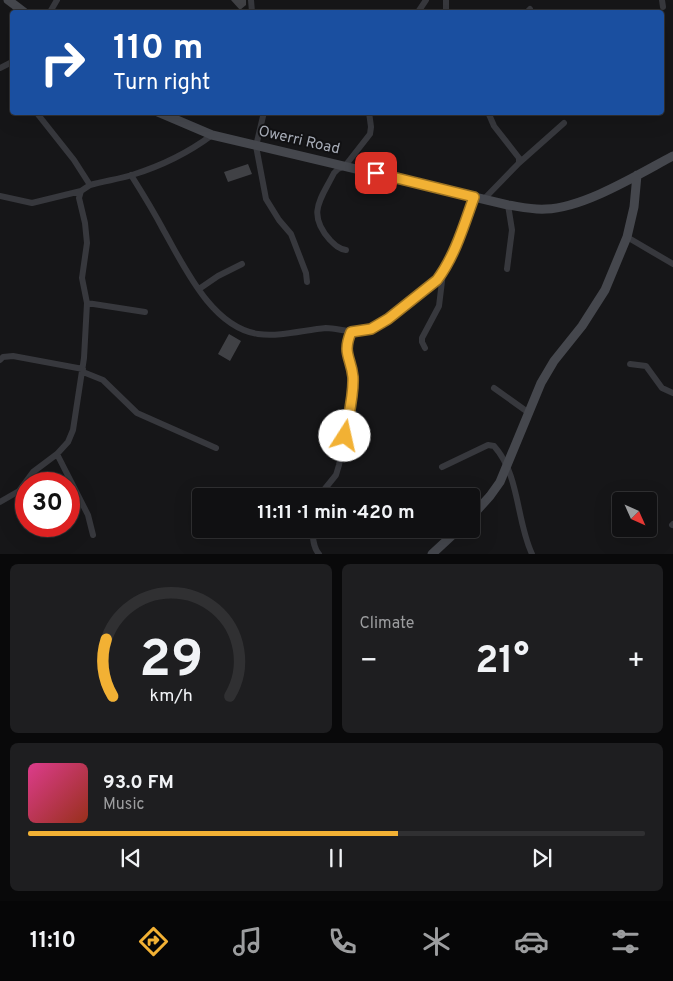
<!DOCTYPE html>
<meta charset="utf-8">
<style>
body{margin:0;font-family:Overpass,sans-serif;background:#1e1e20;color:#f1f3f6;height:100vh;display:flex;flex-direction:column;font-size:19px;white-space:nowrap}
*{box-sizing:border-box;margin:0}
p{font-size:16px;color:#9c9d9f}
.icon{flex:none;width:28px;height:28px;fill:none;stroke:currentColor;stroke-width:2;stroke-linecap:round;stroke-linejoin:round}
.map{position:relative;height:554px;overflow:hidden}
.drawer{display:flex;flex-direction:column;gap:10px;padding:10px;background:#09090a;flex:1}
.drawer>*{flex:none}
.top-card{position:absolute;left:10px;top:10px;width:654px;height:105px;border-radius:5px;box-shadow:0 5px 20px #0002,0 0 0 1px #303032;background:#1a4fa0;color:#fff;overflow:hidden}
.needle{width:32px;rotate:135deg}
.fabs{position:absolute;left:612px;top:492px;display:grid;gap:10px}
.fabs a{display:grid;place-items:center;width:45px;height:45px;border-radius:5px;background:#101012;box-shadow:0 5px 20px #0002,0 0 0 1px #303032;font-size:25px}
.speed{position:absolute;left:15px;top:472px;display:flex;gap:10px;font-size:25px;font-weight:700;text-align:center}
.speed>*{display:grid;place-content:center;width:65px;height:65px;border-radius:50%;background:#101012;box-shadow:0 5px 20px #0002,0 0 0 1px #303032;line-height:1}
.speed .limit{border:8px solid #d22;background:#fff;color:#111}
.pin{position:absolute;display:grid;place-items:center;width:42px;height:42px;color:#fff;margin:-21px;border-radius:10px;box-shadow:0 2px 8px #0006}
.me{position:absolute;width:55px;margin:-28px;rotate:10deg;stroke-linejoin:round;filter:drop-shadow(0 0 4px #0008)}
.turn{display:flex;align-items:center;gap:18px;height:105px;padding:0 20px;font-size:22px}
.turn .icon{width:65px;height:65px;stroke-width:2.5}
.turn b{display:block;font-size:35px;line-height:42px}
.big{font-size:38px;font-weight:700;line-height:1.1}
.drawer .widget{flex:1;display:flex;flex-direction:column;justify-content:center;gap:8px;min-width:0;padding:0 18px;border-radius:8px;background:#1e1e20}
.drawer .dial{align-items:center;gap:0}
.dial svg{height:130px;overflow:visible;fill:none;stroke:#303032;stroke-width:7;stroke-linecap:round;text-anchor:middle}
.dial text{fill:#f1f3f6;stroke:none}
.song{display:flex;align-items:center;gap:15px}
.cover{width:60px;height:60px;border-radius:8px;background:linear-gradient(135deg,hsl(330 70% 55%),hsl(10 70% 35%))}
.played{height:5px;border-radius:2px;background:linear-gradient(90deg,#f2b134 60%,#303032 60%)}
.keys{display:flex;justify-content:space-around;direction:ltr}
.heat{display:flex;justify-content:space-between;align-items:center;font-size:28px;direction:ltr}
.drawer .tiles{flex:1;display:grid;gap:10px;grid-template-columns:1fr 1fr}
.widget:last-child{grid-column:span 2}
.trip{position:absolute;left:192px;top:488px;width:288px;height:50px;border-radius:5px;background:#101012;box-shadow:0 5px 20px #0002,0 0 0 1px #303032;font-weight:700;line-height:50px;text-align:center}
.tab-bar{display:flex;height:80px;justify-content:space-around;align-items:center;background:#060607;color:#9c9d9f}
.tab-bar .icon{width:35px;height:35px}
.tab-bar .current{color:#f2b134}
.tab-bar b{font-size:22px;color:#f1f3f6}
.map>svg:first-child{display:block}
.building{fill:#404145}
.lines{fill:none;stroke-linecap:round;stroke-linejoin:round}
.street{stroke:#37383d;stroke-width:6}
.secondary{stroke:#45474d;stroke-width:9}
.route-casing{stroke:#9d7322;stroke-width:12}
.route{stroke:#f2b134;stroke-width:9}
.labels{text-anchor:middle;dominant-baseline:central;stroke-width:4;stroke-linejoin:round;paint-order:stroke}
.street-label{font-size:15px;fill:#a8adb8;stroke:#111113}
</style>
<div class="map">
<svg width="673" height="554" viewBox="0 0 673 554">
<rect width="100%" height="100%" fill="#161618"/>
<!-- building -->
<path class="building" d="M231 0H246V5L240 10Z
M248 164 252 174 228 182 224 172Z
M229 334 241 341 230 361 218 354Z"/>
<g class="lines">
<!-- street -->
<path class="street" d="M251 0 252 12
M446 0V12
M662 0 663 7
M50 12 57 0
M418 12 426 0
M527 12 530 9
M0 68 12 62
M36 112 74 160 90 185C104 181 119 179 132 175 161 166 188 153 212 135
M264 112 256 146 266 199 279 220 291 234 306 273 307 282
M519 163 564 123
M131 175C143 194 154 212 164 231 185 268 212 327 258 334 280 337 304 330 326 328 338 328 348 333 361 331 384 328 418 295 437 280 455 256 464 225 474 197
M0 196 32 203 81 191
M484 199 519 163V158L494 126 488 112
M627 237 673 264
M346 250C339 249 335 245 330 240 306 213 321 199 334 173L338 169 345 166 370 134 371 127 369 112
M507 269 512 230 508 205
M199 289 218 276 242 264
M87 303 145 312
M425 348 422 342V338L439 306 443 273
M0 360 3 357 13 356 83 369
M630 364 646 366 662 388 673 393
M83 372 103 380 137 413 216 448
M494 388 529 413
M57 454 88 515 93 535
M442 467 488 445 494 446C520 475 516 520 532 554
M319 496 336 475 339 465 353 388C353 366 342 354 351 332
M0 502 19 491 33 472 57 454 68 442 73 430 84 358 87 303 82 278 87 243 85 223 79 198 81 191 90 185
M672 525 673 524
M312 529C313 537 313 548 319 554"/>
<!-- secondary -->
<path class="secondary" d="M8 0 24 12
M158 112 212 135 508 205C521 207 533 210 546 209 584 208 639 174 673 156
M471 517 490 496 500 482 541 383 554 361 582 326 605 290 627 237 634 207 637 175
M432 554 459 529"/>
</g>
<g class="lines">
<!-- route casing -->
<g class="route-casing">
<path id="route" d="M345 436C348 417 354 396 353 377 351 357 342 354 351 332L371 329 388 319 437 280C455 256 464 225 474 197L376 173"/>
</g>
<!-- route -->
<use href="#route" class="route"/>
</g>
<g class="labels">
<!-- street labels -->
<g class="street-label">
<text transform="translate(299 141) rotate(13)">Owerri Road</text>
</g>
</g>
</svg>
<div class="fabs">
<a><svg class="needle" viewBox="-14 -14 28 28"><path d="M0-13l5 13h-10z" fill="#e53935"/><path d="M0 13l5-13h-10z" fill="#9c9d9f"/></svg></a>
</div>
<div class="speed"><div class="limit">30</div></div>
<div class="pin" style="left:376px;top:173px;background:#d93025"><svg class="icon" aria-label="arrive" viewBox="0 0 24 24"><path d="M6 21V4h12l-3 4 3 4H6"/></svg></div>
<svg class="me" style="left:345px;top:436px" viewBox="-20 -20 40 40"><circle r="19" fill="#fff"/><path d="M0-13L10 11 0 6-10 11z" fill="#f2b134"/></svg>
<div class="trip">11:11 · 1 min · 420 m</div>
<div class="top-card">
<div class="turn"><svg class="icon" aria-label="right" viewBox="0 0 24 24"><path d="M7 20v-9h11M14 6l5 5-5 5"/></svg><div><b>110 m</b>Turn right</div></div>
</div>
</div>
<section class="drawer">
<div class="tiles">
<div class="widget dial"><svg viewBox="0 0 100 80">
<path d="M14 69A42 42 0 1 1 86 69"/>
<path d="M14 69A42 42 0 0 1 10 34" stroke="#f2b134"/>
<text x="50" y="56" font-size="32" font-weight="700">29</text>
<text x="50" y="72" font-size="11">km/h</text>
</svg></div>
<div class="widget"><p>Climate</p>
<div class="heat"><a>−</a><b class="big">21°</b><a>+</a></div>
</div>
<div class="widget">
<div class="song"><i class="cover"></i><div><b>93.0 FM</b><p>Music</p></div></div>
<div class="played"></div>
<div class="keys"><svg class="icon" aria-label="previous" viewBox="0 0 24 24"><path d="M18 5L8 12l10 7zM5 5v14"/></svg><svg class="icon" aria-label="pause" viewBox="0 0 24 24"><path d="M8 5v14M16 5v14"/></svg><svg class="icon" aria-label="next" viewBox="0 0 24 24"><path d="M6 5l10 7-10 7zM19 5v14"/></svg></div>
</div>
</div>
</section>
<nav class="tab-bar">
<b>11:10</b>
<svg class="icon current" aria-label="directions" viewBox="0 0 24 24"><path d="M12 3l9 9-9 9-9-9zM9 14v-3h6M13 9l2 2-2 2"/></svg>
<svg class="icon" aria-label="music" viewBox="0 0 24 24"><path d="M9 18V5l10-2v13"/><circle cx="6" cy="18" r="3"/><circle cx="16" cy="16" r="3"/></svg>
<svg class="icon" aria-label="phone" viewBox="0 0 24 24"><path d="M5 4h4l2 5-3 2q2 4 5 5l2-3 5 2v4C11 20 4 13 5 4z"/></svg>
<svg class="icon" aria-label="climate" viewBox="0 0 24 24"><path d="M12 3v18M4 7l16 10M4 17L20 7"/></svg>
<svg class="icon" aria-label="car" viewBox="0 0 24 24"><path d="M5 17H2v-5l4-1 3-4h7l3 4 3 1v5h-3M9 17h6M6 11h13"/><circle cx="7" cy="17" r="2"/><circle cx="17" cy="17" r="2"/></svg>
<svg class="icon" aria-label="filters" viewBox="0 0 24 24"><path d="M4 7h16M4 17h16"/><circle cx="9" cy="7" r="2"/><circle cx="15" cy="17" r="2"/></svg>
</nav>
